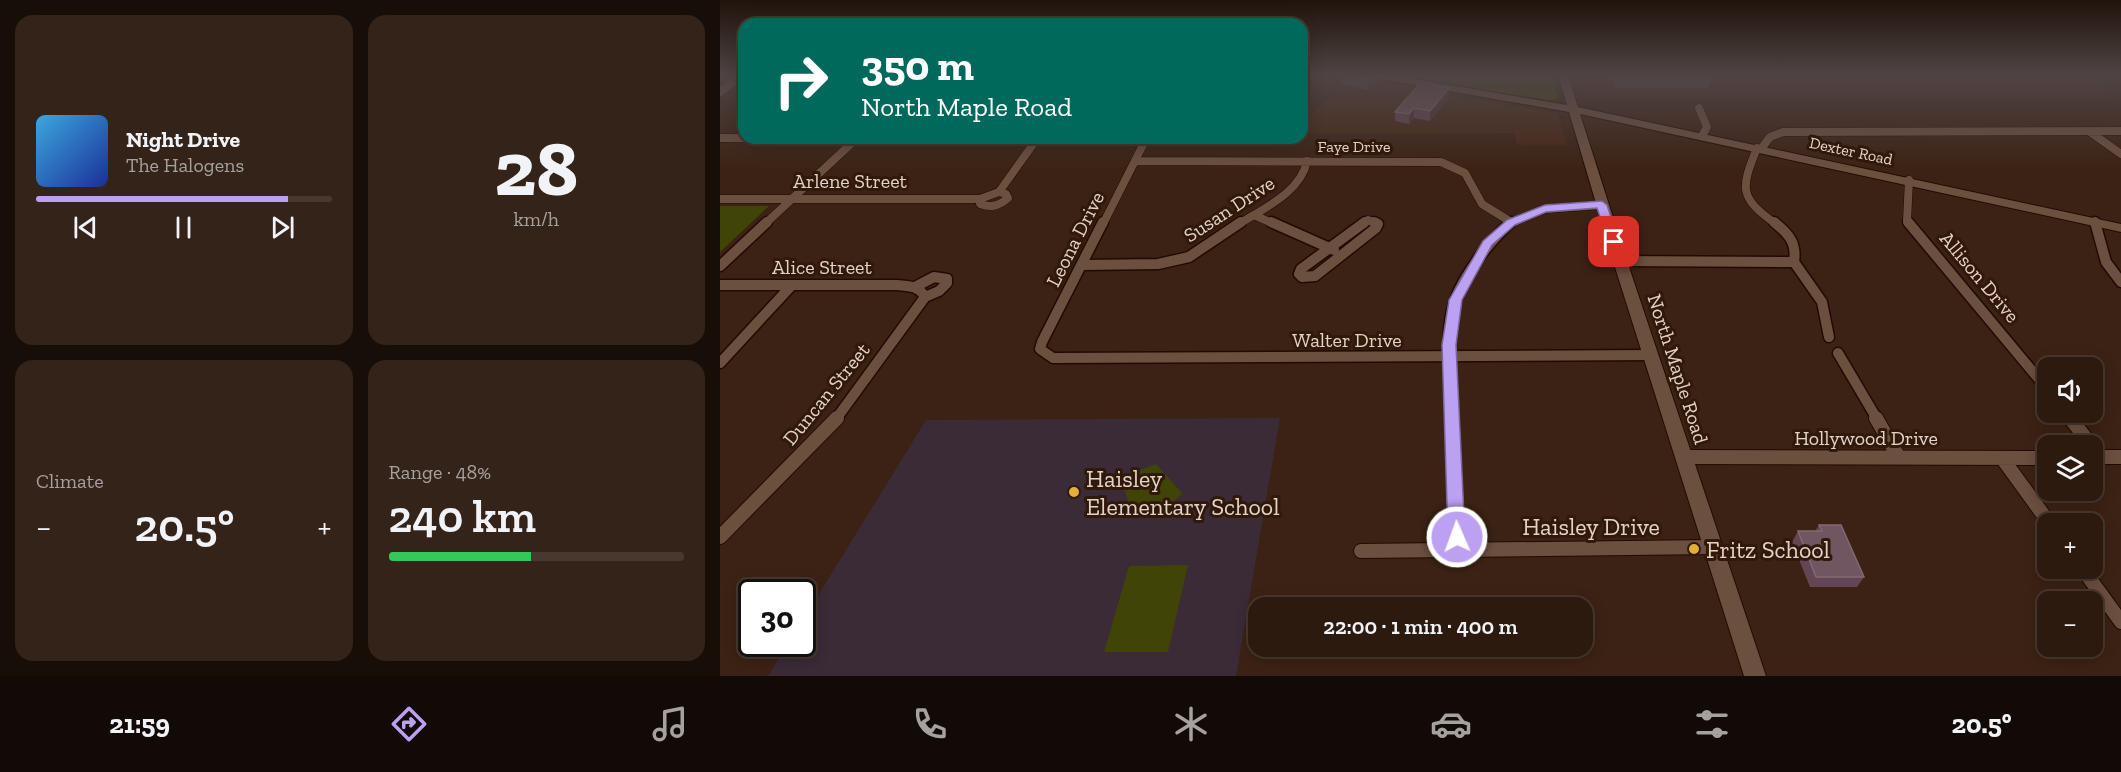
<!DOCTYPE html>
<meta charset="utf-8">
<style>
body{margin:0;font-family:"Zilla Slab",serif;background:#342318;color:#f1f3f6;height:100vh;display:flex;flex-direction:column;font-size:22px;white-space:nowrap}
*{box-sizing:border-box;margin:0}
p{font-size:20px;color:#a6a19e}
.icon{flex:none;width:33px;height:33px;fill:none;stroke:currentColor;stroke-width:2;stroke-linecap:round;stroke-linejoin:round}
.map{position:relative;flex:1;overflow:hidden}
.sheet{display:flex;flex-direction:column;gap:15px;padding:15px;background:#180e08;width:720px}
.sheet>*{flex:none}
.hud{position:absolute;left:18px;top:18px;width:570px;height:126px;border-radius:18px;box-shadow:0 3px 15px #0003,0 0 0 2px #48382f;background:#00695c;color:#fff;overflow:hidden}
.tools{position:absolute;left:1317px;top:357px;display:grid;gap:12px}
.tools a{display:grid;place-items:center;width:66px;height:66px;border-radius:12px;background:#2c1a0f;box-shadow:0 3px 15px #0003,0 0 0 2px #48382f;font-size:30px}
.speed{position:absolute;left:18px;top:579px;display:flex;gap:12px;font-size:30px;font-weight:700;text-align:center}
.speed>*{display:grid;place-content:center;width:78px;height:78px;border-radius:50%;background:#2c1a0f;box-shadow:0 3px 15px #0003,0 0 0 2px #48382f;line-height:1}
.speed .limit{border:3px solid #111;border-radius:9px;background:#fff;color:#111}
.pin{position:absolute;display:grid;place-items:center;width:51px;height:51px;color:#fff;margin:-26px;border-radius:12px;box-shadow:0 3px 9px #0006}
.me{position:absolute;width:66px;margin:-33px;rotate:358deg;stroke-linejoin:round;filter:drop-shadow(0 0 4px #0008)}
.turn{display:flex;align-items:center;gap:21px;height:126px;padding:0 24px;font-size:27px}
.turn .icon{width:78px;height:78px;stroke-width:2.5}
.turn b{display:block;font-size:42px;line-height:51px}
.big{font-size:45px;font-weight:600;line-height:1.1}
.sheet .card{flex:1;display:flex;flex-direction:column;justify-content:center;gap:9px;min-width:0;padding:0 21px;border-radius:18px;background:#342318}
.sheet .dial{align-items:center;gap:0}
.dial b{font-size:78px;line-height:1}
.song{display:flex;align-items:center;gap:18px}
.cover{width:72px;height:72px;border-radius:9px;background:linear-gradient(135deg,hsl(200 70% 55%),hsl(230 70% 35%))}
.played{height:6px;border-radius:3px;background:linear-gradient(90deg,#bca0f2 85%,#48382f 85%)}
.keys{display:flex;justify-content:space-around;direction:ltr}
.heat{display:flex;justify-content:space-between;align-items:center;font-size:33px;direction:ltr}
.charge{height:9px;border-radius:4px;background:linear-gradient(90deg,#34c759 48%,#48382f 0)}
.sheet .tiles{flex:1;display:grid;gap:15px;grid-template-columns:repeat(2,1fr)}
.trip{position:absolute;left:528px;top:597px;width:345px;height:60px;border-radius:18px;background:#2c1a0f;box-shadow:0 3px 15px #0003,0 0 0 2px #48382f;font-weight:600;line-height:60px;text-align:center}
.menu{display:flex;height:96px;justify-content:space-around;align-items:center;background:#120a06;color:#a6a19e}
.menu .icon{width:42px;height:42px}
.menu .current{color:#bca0f2}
.menu b{font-size:27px;color:#f1f3f6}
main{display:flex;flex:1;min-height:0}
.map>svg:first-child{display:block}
.built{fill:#462714}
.education{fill:#3a2b37}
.green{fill:#414407}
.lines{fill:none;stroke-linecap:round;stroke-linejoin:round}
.street-far2-casing{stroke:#210b01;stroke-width:9}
.street-far1-casing{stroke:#210b01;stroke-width:13}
.street-casing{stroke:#210b01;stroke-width:16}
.secondary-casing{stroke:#210b01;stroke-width:2}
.street-far2{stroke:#6b4f3f;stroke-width:8}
.street-far1{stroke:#6b4f3f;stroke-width:10}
.street{stroke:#6b4f3f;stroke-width:14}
.secondary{fill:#6b4f3f;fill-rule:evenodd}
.wall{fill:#624655}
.shaded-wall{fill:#4c3236}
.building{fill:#705661;stroke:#826972;stroke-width:1.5}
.route{fill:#bca0f2;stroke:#7a689d;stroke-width:1.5}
.poi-dot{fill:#e3ae35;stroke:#31190a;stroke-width:2}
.labels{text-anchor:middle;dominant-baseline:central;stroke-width:6;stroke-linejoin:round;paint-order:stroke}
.far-street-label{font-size:16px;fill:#e3d2c9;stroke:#31190a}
.street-label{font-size:20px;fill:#e3d2c9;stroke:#31190a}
.near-poi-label{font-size:24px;fill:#e3d2c9;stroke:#31190a;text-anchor:start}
.near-street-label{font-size:24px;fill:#e3d2c9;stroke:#31190a}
</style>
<main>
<section class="sheet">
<div class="tiles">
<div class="card">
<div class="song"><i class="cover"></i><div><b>Night Drive</b><p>The Halogens</p></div></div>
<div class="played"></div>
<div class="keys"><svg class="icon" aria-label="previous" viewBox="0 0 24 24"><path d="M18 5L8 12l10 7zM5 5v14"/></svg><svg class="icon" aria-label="pause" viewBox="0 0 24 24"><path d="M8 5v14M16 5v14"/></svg><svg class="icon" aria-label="next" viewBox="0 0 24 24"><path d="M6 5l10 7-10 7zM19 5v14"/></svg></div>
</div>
<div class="card dial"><b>28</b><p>km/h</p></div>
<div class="card"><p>Climate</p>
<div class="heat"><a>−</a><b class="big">20.5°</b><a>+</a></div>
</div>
<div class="card"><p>Range · 48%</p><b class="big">240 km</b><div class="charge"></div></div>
</div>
</section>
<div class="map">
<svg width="1401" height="676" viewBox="0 0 1401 676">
<rect width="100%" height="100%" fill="#3b2214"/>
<!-- built -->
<path class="built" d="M623 75 838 114 847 145H797L794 133 582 134V123L614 92 615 83Z
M857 75H1361L1397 99H866Z"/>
<!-- education -->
<path class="education" d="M560 418 516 676H48L68 644H82L83 620 206 420Z"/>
<!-- green -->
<path class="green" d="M670 75H831L838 99 829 100Z
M0 206H49L0 252Z
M436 464 462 493C453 507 428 507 412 512L400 478Z
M468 565 448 652H384L409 566Z"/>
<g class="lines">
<!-- street-far2 casing -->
<g class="street-far2-casing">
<path id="street-far2" d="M0 92 23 75
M979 108 987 127 982 136
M1370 132 1401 154
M0 138 309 140 314 143 279 192
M1037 148C1021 188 1018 197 1056 224
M1041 149 1050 137 1063 132 1401 131
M415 161 721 162 745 173 762 204 791 222
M1189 180 1187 221 1189 224
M0 199H260L279 192
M260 199V204C271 208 279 206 288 198L286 194 279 192
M534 215 554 224
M45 224 135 140
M383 224 426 139
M519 224C544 208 581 192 587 161
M643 224 648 220 658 224
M789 224 824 209 882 205"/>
</g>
<!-- street-far1 casing -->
<g class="street-far1-casing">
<path id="street-far1" d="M383 222 322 342 320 349 333 358 931 355
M551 222 614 250
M645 222 581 269 579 274 582 277 595 276 656 228 658 224 654 222
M1054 222C1069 234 1077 243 1074 262L1102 302 1109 337
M1188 222 1328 390
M1375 222 1386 262 1401 282
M900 261 1074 262
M362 265 438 264 469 257 521 222
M0 266 47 222
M0 285H177C189 286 199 286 205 297L116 419
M195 287 214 277 227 279V283L219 291 205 297
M1118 353 1157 419
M0 363 72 285
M1346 412 1351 419
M732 419C731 383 723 334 735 300 744 274 770 241 791 222"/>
</g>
<!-- street casing -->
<g class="street-casing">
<path id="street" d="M732 418 737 549
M1156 418 1178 456
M1350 418 1372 446
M965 457 1328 458
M1372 457H1401
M1282 458 1330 524
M0 537 117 418
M641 551 993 547
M1362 568 1401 622"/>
</g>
<!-- secondary casing -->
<g class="secondary-casing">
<path id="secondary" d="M650 75H672L847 105 838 75H848L858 107 1401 224V232L860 114 907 261 1046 676H1024L893 261 849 112 655 78Z"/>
</g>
<!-- street-far2 -->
<use href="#street-far2" class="street-far2"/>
<!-- street-far1 -->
<use href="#street-far1" class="street-far1"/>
<!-- street -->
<use href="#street" class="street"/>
<!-- secondary -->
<use href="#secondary" class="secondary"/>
</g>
<!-- wall -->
<path class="wall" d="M621 75H656L657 81 648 90 622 84Z
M891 75H990L991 76 988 88H896Z
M729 88V98L710 121 694 118 689 124 675 121V112Z
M1099 525 1144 577 1137 587H1090L1072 542 1078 531H1095Z"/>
<!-- shaded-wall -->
<path class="shaded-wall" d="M653 75H656L657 81 648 90 647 81Z
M729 88V98L710 121V111Z
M694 108V118L689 124V114Z"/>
<!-- building -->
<path class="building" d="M623 75H653L647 81Z
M898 75H990L991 76H899Z
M701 82 729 88 710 111 694 108 689 114 675 112Z
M1099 525H1121L1144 577H1096L1078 531H1102Z"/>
<!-- sky -->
<linearGradient id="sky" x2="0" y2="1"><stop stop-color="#20130b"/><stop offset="0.44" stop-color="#4f4445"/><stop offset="1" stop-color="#4f4445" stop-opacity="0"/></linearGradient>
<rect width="1401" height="170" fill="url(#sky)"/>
<!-- route -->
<path class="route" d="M882 201 887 205 899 242 898 245 888 242 877 208 826 212 795 225 772 245 742 300 736 345 745 537 743 543 737 545 731 543 728 537 722 345 729 300 763 241 787 220 825 205Z"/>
<!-- markers -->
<g class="poi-dot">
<circle cx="354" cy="492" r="6"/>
<circle cx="974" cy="549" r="6"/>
</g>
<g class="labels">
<!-- far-street labels -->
<g class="far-street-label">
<text x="634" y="146">Faye Drive</text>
<text transform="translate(1131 151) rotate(12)">Dexter Road</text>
</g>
<!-- street labels -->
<g class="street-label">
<text x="130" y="181">Arlene Street</text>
<text transform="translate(509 209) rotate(-33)">Susan Drive</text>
<text transform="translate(355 239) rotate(-63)">Leona Drive</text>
<text x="102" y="267">Alice Street</text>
<text transform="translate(1260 277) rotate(50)">Allison Drive</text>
<text x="627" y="340">Walter Drive</text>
<text transform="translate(958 369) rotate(72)">North Maple Road</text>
<text transform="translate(106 394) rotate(-51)">Duncan Street</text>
<text x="1146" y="438">Hollywood Drive</text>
</g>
<!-- near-poi labels -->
<g class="near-poi-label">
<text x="366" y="478">Haisley<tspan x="366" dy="28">Elementary School</tspan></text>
<text x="986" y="549">Fritz School</text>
</g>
<!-- near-street labels -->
<g class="near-street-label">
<text x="871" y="526">Haisley Drive</text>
</g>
</g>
</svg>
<div class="tools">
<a><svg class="icon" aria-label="sound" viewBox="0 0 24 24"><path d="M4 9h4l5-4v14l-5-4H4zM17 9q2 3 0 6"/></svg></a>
<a><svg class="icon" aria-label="layers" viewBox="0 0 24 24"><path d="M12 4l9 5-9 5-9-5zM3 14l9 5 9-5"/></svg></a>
<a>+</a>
<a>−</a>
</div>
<div class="speed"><div class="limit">30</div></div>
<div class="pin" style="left:894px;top:242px;background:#d93025"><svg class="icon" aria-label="arrive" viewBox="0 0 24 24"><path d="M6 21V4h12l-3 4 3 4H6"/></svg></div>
<svg class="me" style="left:737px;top:537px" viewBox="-20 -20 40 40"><circle r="17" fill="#bca0f2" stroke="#fff" stroke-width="3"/><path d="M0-11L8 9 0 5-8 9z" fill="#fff"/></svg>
<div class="trip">22:00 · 1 min · 400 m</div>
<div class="hud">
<div class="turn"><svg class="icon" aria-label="right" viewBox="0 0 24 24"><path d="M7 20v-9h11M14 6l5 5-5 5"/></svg><div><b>350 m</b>North Maple Road</div></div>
</div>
</div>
</main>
<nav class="menu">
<b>21:59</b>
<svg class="icon current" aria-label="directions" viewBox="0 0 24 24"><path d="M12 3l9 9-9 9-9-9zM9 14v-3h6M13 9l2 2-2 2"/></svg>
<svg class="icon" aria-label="music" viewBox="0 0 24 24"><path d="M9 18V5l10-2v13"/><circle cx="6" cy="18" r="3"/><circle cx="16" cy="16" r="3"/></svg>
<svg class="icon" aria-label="phone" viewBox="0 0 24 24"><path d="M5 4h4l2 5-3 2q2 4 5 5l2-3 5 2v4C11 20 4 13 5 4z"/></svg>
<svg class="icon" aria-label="climate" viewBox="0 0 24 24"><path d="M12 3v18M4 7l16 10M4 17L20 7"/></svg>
<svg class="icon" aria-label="car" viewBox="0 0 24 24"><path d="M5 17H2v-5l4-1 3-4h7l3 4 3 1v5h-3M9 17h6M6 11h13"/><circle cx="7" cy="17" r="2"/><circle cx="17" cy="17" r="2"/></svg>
<svg class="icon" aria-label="filters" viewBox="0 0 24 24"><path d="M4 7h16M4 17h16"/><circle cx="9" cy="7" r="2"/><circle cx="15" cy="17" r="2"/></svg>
<b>20.5°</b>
</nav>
